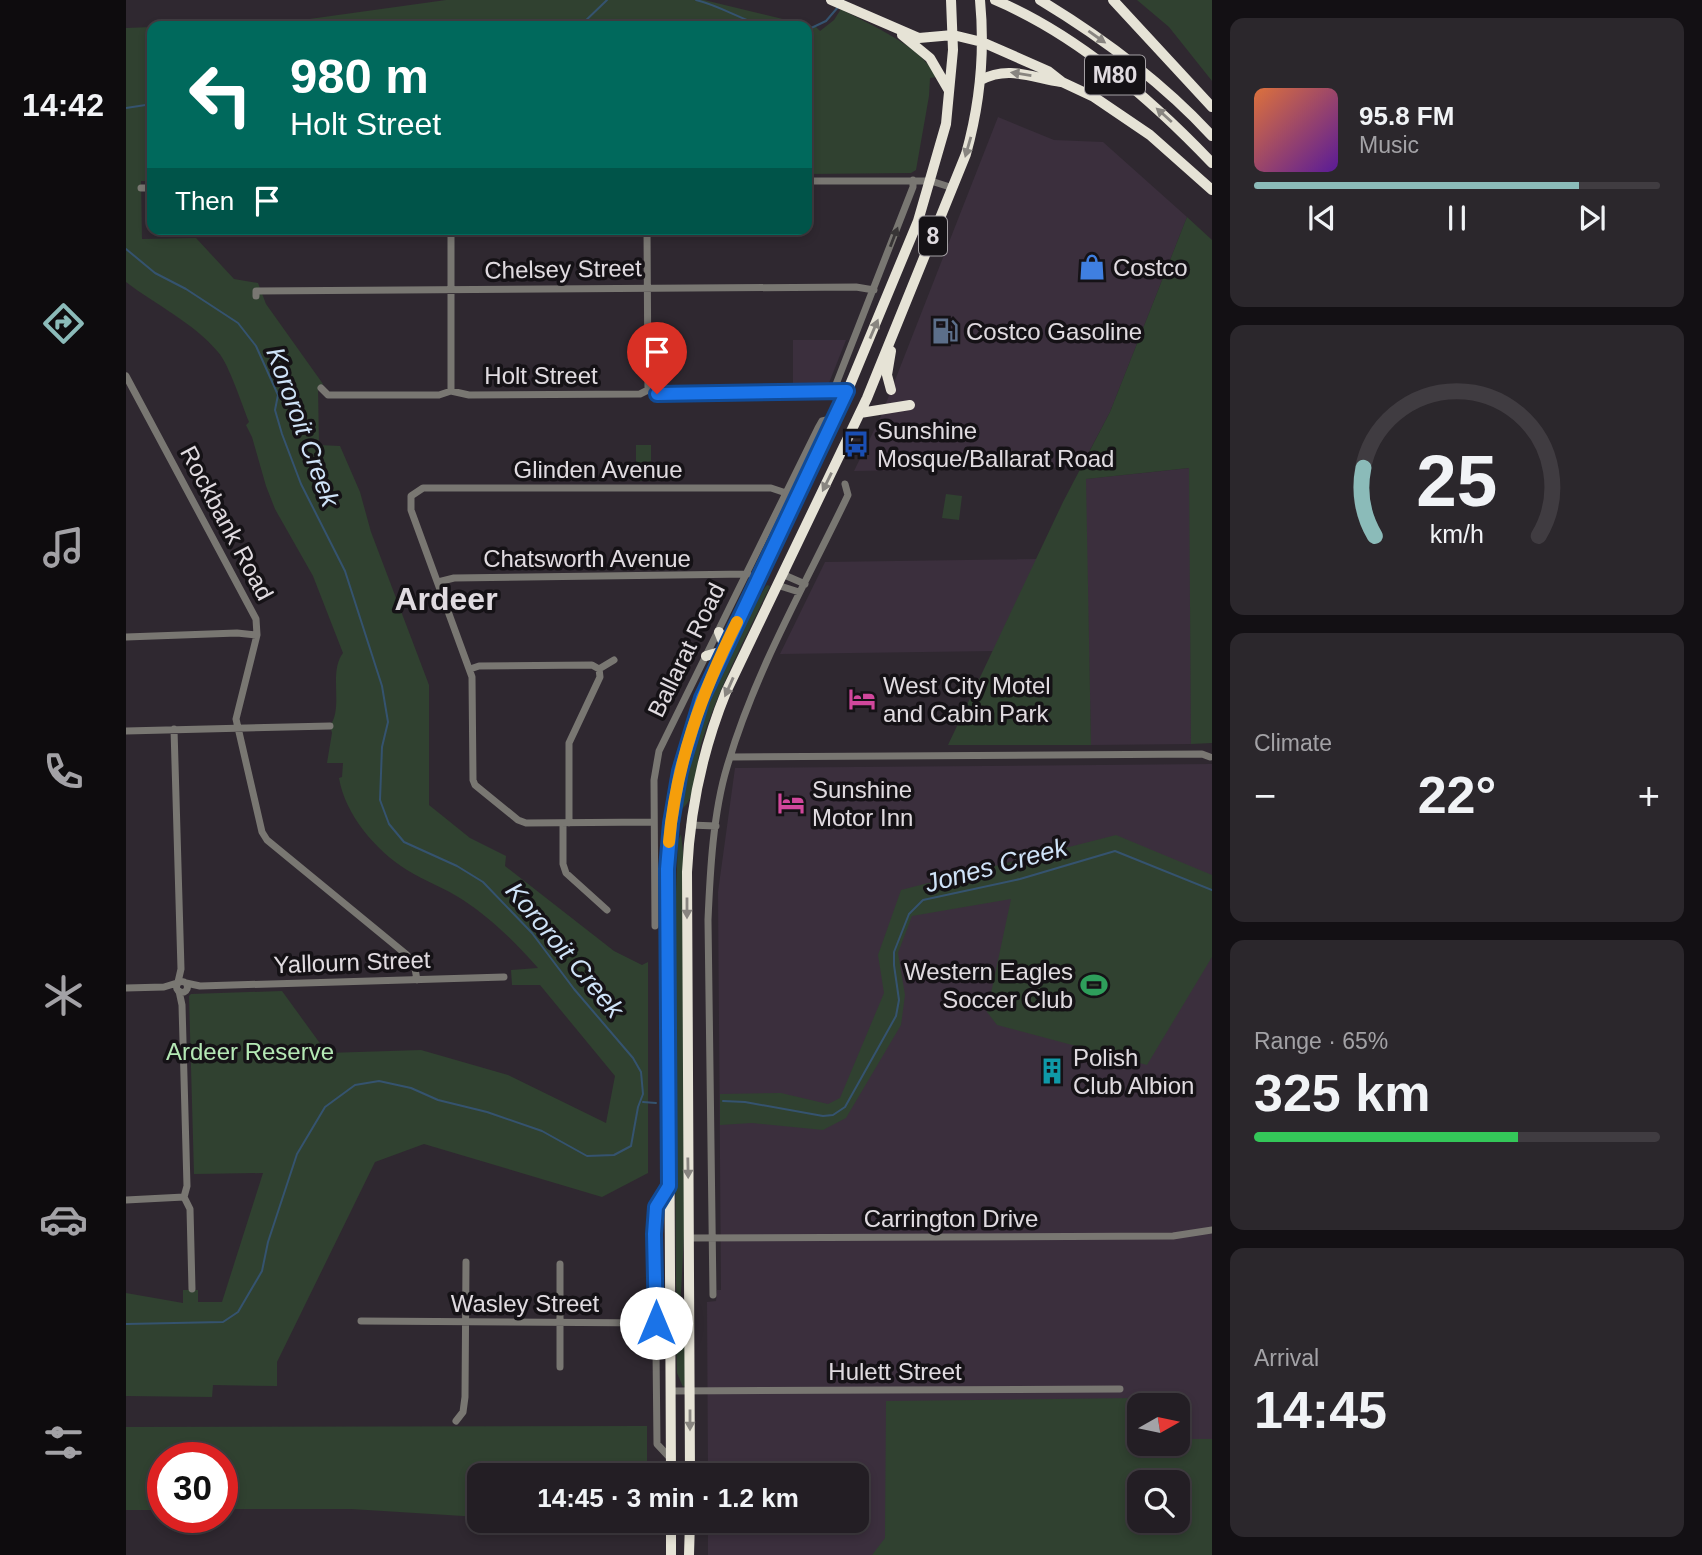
<!DOCTYPE html>
<meta charset="utf-8">
<style>
body{margin:0;font-family:Helvetica,sans-serif;background:#2b272c;color:#f1f3f6;height:100vh;display:flex;flex-direction:column;font-size:26px;white-space:nowrap}
*{box-sizing:border-box;margin:0}
p{font-size:23px;color:#a3a2a6}
.icon{flex:none;width:38px;height:38px;fill:none;stroke:currentColor;stroke-width:2;stroke-linecap:round;stroke-linejoin:round}
.map{position:relative;flex:1;overflow:hidden}
.details{display:flex;flex-direction:column;gap:18px;padding:18px;background:#131014;width:490px}
.details>*{flex:none}
.banner{position:absolute;left:21px;top:21px;width:665px;height:214px;border-radius:14px;box-shadow:0 4px 10px #0003,0 0 0 2px #403c41;background:#00695c;color:#fff;overflow:hidden}
.needle{width:46px;rotate:81deg}
.buttons{position:absolute;left:1001px;top:1393px;display:grid;gap:14px}
.buttons a{display:grid;place-items:center;width:63px;height:63px;border-radius:14px;background:#231e24;box-shadow:0 4px 10px #0003,0 0 0 2px #403c41;font-size:35px}
.speed{position:absolute;left:21px;top:1442px;display:flex;gap:14px;font-size:35px;font-weight:700;text-align:center}
.speed>*{display:grid;place-content:center;width:91px;height:91px;border-radius:50%;background:#231e24;box-shadow:0 4px 10px #0003,0 0 0 2px #403c41;line-height:1}
.speed .limit{border:10px solid #d22;background:#fff;color:#111}
.pin{position:absolute;display:grid;place-items:center;width:60px;height:60px;color:#fff;margin:-72px -30px;border-radius:50% 50% 50% 0;rotate:-45deg;box-shadow:0 0 7px #0007}
.pin .icon{rotate:45deg}
.me{position:absolute;width:77px;margin:-38px;rotate:0deg;stroke-linejoin:round;filter:drop-shadow(0 0 5px #0008)}
.turn{display:flex;align-items:center;gap:24px;height:147px;padding:0 28px;font-size:32px}
.turn .icon{width:91px;height:91px;stroke-width:2.5}
.turn b{display:block;font-size:49px;line-height:60px}
.then{display:flex;align-items:center;height:66px;padding:0 28px;background:#0003;gap:14px;font-size:26px}
.big{font-size:52px;font-weight:800;line-height:1.1}
.details .card{flex:1;display:flex;flex-direction:column;justify-content:center;gap:10px;min-width:0;padding:0 24px;border-radius:14px;background:#2b272c}
.details .dial{align-items:center;gap:0}
.dial svg{height:182px;overflow:visible;fill:none;stroke:#403c41;stroke-width:7;stroke-linecap:round;text-anchor:middle}
.dial text{fill:#f1f3f6;stroke:none}
.song{display:flex;align-items:center;gap:21px}
.cover{width:84px;height:84px;border-radius:10px;background:linear-gradient(135deg,hsl(20 70% 55%),hsl(270 70% 35%))}
.played{height:7px;border-radius:4px;background:linear-gradient(90deg,#8bbbb9 80%,#403c41 80%)}
.keys{display:flex;justify-content:space-around;direction:ltr}
.heat{display:flex;justify-content:space-between;align-items:center;font-size:38px;direction:ltr}
.charge{height:10px;border-radius:5px;background:linear-gradient(90deg,#34c759 65%,#403c41 0)}
.trip{position:absolute;left:341px;top:1463px;width:402px;height:70px;border-radius:14px;background:#231e24;box-shadow:0 4px 10px #0003,0 0 0 2px #403c41;font-weight:800;line-height:70px;text-align:center}
main{display:flex;flex:1;min-height:0}
.tabs{display:flex;flex-direction:column;width:126px;justify-content:space-around;align-items:center;background:#0e0c0e;color:#a3a2a6}
.tabs .icon{width:49px;height:49px}
.tabs .on{color:#8bbbb9}
.tabs b{font-size:32px;color:#f1f3f6}
.map>svg:first-child{display:block}
.built{fill:#3b2f3d;fill-rule:evenodd}
.green{fill:#304130;fill-rule:evenodd}
.lines{fill:none;stroke-linecap:round;stroke-linejoin:round}
.stream{stroke:#35536f;stroke-width:2}
.minor{stroke:#797772;stroke-width:7}
.highway{stroke:#e6e3d6;stroke-width:10}
.oneway{fill:#888580}
.oneway2{fill:#383536}
.route-casing{stroke:#114b97;stroke-width:18}
.route{stroke:#1a73e8;stroke-width:12}
.slow{stroke:#f59e0b;stroke-width:12}
.labels{text-anchor:middle;dominant-baseline:central;stroke-width:7;stroke-linejoin:round;paint-order:stroke}
.shield{fill:#151216;stroke:#a39fa3;stroke-width:2}
.shield-label{font-size:23px;font-weight:bold;fill:#e0dbe0}
.poi-label{font-size:24px;fill:#e0dbe0;stroke:#151216;text-anchor:start}
.street-label{font-size:24px;fill:#e0dbe0;stroke:#151216}
.park-label{font-size:24px;fill:#b4e8b4;stroke:#151216}
.water-label{font-size:26px;font-style:italic;fill:#cfe3f8;stroke:#151216}
.district-label{font-size:32px;font-weight:bold;fill:#e0dbe0;stroke:#151216}
</style>
<main>
<nav class="tabs">
<b>14:42</b>
<svg class="icon on" aria-label="directions" viewBox="0 0 24 24"><path d="M12 3l9 9-9 9-9-9zM9 14v-3h6M13 9l2 2-2 2"/></svg>
<svg class="icon" aria-label="music" viewBox="0 0 24 24"><path d="M9 18V5l10-2v13"/><circle cx="6" cy="18" r="3"/><circle cx="16" cy="16" r="3"/></svg>
<svg class="icon" aria-label="phone" viewBox="0 0 24 24"><path d="M5 4h4l2 5-3 2q2 4 5 5l2-3 5 2v4C11 20 4 13 5 4z"/></svg>
<svg class="icon" aria-label="climate" viewBox="0 0 24 24"><path d="M12 3v18M4 7l16 10M4 17L20 7"/></svg>
<svg class="icon" aria-label="car" viewBox="0 0 24 24"><path d="M5 17H2v-5l4-1 3-4h7l3 4 3 1v5h-3M9 17h6M6 11h13"/><circle cx="7" cy="17" r="2"/><circle cx="17" cy="17" r="2"/></svg>
<svg class="icon" aria-label="filters" viewBox="0 0 24 24"><path d="M4 7h16M4 17h16"/><circle cx="9" cy="7" r="2"/><circle cx="15" cy="17" r="2"/></svg>
</nav>
<div class="map">
<svg width="1086" height="1555" viewBox="0 0 1086 1555">
<rect width="100%" height="100%" fill="#2f2830"/>
<!-- built -->
<path class="built" d="M872 117 928 140 977 142 1061 217 984 412 955 467 728 471 755 416Z
M667 340H720L703 383 699 385 667 386Z
M1064 468 1065 744 965 745 959 479Z
M912 559 869 651 654 654 699 562Z
M1086 764V1555H582V1521H732V1475H582L581 1302 590 1301 591 1290H595L592 892 609 768ZM1013 1405H1052V1444H1013ZM1013 1482H1052V1521H1013Z"/>
<!-- green -->
<path class="green" d="M320 0H578L690 27 694 31 708 20 715 9C745 26 795 45 810 77L804 78 803 96 790 170 785 173 681 174V26H34L169 21Z
M1011 0H1086V81L1043 27Z
M26 27V181H15L16 239 70 238 108 279 132 283 140 304 197 384 192 388 193 445 214 446 234 492 245 532 303 685V805L344 838 380 856 379 866 488 951 516 965 522 962V1173L476 1197 298 1144 249 1162 151 1362V1386L87 1385 86 1397 0 1396V1293L57 1303V1290H72V1302H96L137 1173 68 1174 63 996 65 994 156 991 201 1053 295 1050 382 1075 480 1123 489 1076 414 985H386L385 970 412 968C388 941 367 920 337 900 319 888 299 881 281 870 249 850 219 814 213 778L216 777 217 763H201L206 733 204 726C218 706 202 673 217 653L187 576 149 509 140 486 126 437 120 425 123 422C116 405 103 364 92 352 68 323 30 305 0 282V28Z
M1061 217 1086 240V743L1065 744 1063 468 960 479 965 745H822L937 502 984 412Z
M510 445H525V481H510Z
M820 494 836 496 833 520 816 518Z
M641 585 644 586C620 637 592 689 575 744 570 762 572 796 556 809 555 747 590 675 620 623 627 611 632 597 641 585Z
M555 834 557 852 559 1218 554 1311 551 1307 550 1286 548 943 552 841Z
M990 835 1086 875V957L1021 1065 871 1025 861 1012 885 899 786 916 772 953 779 995 775 1025 720 1118 697 1130 626 1123 594 1125V1094L655 1093 702 1104 714 1098 758 993 752 955 775 890Z
M553 1330 558 1332 560 1338 559 1386 557 1387 551 1373 550 1333Z
M1009 1398 1008 1438 1013 1439V1444H1052V1439H1086V1555H746L759 1538 760 1401ZM1052 1482V1521H1013V1482Z
M521 1426V1475H354L353 1517 225 1509H96V1458H37V1510H0V1427Z
M411 1521H522V1528Z"/>
<g class="lines">
<!-- stream -->
<path class="stream" d="M570 0C595 6 613 19 638 26
M454 26 481 0
M681 30 700 21 713 6
M0 108 26 104
M0 249 29 273 60 289 112 323 130 346 152 395 149 410 156 434 175 484 219 571 256 686 262 722 256 747 254 800 263 824 278 842 331 866 357 882 406 933 448 989 507 1058 515 1072 517 1094 512 1107 505 1146 488 1155 461 1156 416 1131 361 1112 312 1100 285 1088 253 1081 229 1085 199 1107 171 1154 142 1242 136 1271 112 1312 97 1322 0 1324
M597 1101 619 1102 697 1116 707 1115 719 1107 770 1016 773 1000 768 965V952L783 914 797 900 894 879 989 851 1086 890
M517 1102 530 1103"/>
<!-- minor -->
<path class="minor" d="M681 181H805L827 188
M15 188H26
M325 229V391
M521 229 522 390
M130 296V291L730 287 748 290
M0 376 130 619 131 635 110 719 136 832 141 840 281 955 288 963 291 980
M195 388 202 395H313L325 391 343 395 514 394 522 390 532 394 721 392
M707 392 787 187V180
M656 574 679 584
M312 582 328 578 622 574
M651 585 673 592
M0 637 111 633 131 635
M344 669 353 666 466 665 473 669 474 677 443 743V823
M473 669 488 660
M48 729 55 969 52 982
M0 731 204 726
M605 757 1076 754 1084 757
M528 822 400 823 392 820 349 785 347 780 346 677 285 510V496L297 488H645L660 493
M437 823V864L440 873 481 910
M564 825 590 826
M529 926 528 780 533 751 692 428 696 421 709 418
M50.5 987a5.5 5.5 0 1 1 11 0a5.5 5.5 0 1 1-11 0Z
M60 983 74 986 378 977
M0 988 38 987 51 983
M53 991 56 1005 61 1186 58 1197 64 1209 66 1289
M0 1200 58 1197
M563 1238 1047 1236 1086 1230
M434 1264V1367
M587 1295 582 920C584 873 587 813 601 767 629 671 679 585 722 495L719 484
M235 1321 527 1323 564 1320
M530 1323V1251L528 1234 530 1207 543 1187
M544 1336 534 1344 530 1351 531 1444 545 1459
M545 1391 994 1389
M330 1421 337 1412 339 1397 340 1262"/>
<!-- highway -->
<path class="highway" d="M705 0 793 38 827 35 856 42 922 71 936 82 968 97 1024 135 1086 190
M869 0C952 35 1025 99 1086 163
M914 0C977 38 1036 82 1086 136
M987 0 1086 107
M776 35 804 58 822 89
M855 80C882 65 907 78 935 82
M765 390 761 375 765 351
M734 413 784 405
M593 632 599 647
M580 656 597 651
M545 1475 542 869 545 823 554 771 576 698 721 392 792 221 820 124 827 50 825 0
M564 1475 561 872C564 809 576 751 600 692L741 398 840 154C854 104 859 52 854 0
M545 1521V1555
M563 1555 564 1521"/>
</g>
<!-- one-way arrows -->
<defs><path id="oneway-solid" d="M-6-.8H1V-3.2L6.5 0L1 3.2V.8H-6Z" transform="scale(1.75)"/></defs>
<g class="oneway">
<use href="#oneway-solid" transform="translate(971 37) rotate(35)"/>
<use href="#oneway-solid" transform="translate(895 74) rotate(-171)"/>
<use href="#oneway-solid" transform="translate(1038 115) rotate(-138)"/>
<use href="#oneway-solid" transform="translate(842 147) rotate(106)"/>
<use href="#oneway-solid" transform="translate(748 329) rotate(-67)"/>
<use href="#oneway-solid" transform="translate(701 482) rotate(116)"/>
<use href="#oneway-solid" transform="translate(603 687) rotate(114)"/>
<use href="#oneway-solid" transform="translate(561 908) rotate(90)"/>
<use href="#oneway-solid" transform="translate(562 1168) rotate(89)"/>
<use href="#oneway-solid" transform="translate(564 1420) rotate(90)"/>
</g>
<use class="oneway2" href="#oneway-solid" transform="translate(768 237) rotate(-69)"/>
<g class="lines">
<!-- route casing -->
<g class="route-casing">
<path id="route" d="M530 1323 528 1234 530 1207 543 1186 541 869 545 823 554 771 576 698 721 391 531 394"/>
</g>
<!-- route -->
<use href="#route" class="route"/>
<!-- slow -->
<path class="slow" d="M543 842C550 763 576 692 611 622"/>
</g>
<!-- icons -->
<defs>
<g id="shop-bare" transform="scale(2.1)"><path d="M-5-2.5h2.3a2.7 3.5 0 0 1 5.4 0H5L5.5 6h-11ZM-1.5-2.5h3a1.5 2.3 0 0 0-3 0Z" fill="#3f7fe0" stroke="#151216" stroke-width="2.5" paint-order="stroke"/></g>
<g id="fuel-bare" transform="scale(2.1)"><path d="M-5.5-6h7V0h2V4h1.3V-2.5L3-4.5l.8-.8L6-3V5H2.5V1h-1V6h-7ZM-4.2-4.7v3.2H.2V-4.7Z" fill="#5c6f8a" stroke="#151216" stroke-width="2.5" paint-order="stroke"/></g>
<g id="bus-bare" transform="scale(2.1)"><path d="M-5-6H5V4H4V6H2V4H-2V6H-4V4H-5ZM-3.5-4V0h7V-4ZM-3.5 1.2v1.5H-2V1.2ZM2 1.2v1.5H3.5V1.2Z" fill="#1a4fb4" stroke="#151216" stroke-width="2.5" paint-order="stroke"/></g>
<g id="hotel-bare" transform="scale(2.1)"><path d="M-6-4.5h1.5V1H6V5H4.5V3h-9V5H-6ZM-4 0a1.8 1.8 0 1 1 3.6 0ZM.5 0V-2.5h3Q6-2.5 6 0Z" fill="#d1479c" stroke="#151216" stroke-width="2.5" paint-order="stroke"/></g>
<g id="stadium-bare" transform="scale(2.1)"><path d="M0-5a6.5 5 0 1 0 0 10a6.5 5 0 1 0 0-10ZM-3.5-1.8h7v3.6h-7Z" fill="#2e9e5b" stroke="#151216" stroke-width="2.5" paint-order="stroke"/></g>
<g id="building-bare" transform="scale(2.1)"><path d="M-4-6H4V6H1V3H-1V6H-4ZM-2.5-4.3h1.7v1.8h-1.7ZM.8-4.3h1.7v1.8H.8ZM-2.5-1h1.7V.8h-1.7ZM.8-1h1.7V.8H.8Z" fill="#0f9aa8" stroke="#151216" stroke-width="2.5" paint-order="stroke"/></g>
</defs>
<g fill-rule="evenodd">
<use href="#shop-bare" x="966" y="267"/>
<use href="#fuel-bare" x="819" y="331"/>
<use href="#bus-bare" x="730" y="444"/>
<use href="#hotel-bare" x="736" y="699"/>
<use href="#hotel-bare" x="665" y="803"/>
<use href="#stadium-bare" x="968" y="985"/>
<use href="#building-bare" x="926" y="1071"/>
</g>
<g class="labels">
<!-- shield labels -->
<g class="shield">
<rect x="959" y="55.5" width="60" height="39" rx="5"/>
<rect x="793" y="216.5" width="28" height="39" rx="5"/>
</g>
<g class="shield-label">
<text x="989" y="75">M80</text>
<text x="807" y="236">8</text>
</g>
<!-- poi labels -->
<g class="poi-label">
<text x="987" y="267">Costco</text>
<text x="840" y="331">Costco Gasoline</text>
<text x="751" y="430">Sunshine<tspan x="751" dy="28">Mosque/Ballarat Road</tspan></text>
<text x="757" y="685">West City Motel<tspan x="757" dy="28">and Cabin Park</tspan></text>
<text x="686" y="789">Sunshine<tspan x="686" dy="28">Motor Inn</tspan></text>
<text x="947" y="971" text-anchor="end">Western Eagles<tspan x="947" dy="28">Soccer Club</tspan></text>
<text x="947" y="1057">Polish<tspan x="947" dy="28">Club Albion</tspan></text>
</g>
<!-- street labels -->
<g class="street-label">
<text transform="translate(437 269) rotate(-1)">Chelsey Street</text>
<text x="415" y="375">Holt Street</text>
<text x="472" y="469">Glinden Avenue</text>
<text transform="translate(101 523) rotate(62)">Rockbank Road</text>
<text x="461" y="558">Chatsworth Avenue</text>
<text transform="translate(560 650) rotate(-64)">Ballarat Road</text>
<text transform="translate(226 962) rotate(-2)">Yallourn Street</text>
<text x="825" y="1218">Carrington Drive</text>
<text x="399" y="1303">Wasley Street</text>
<text x="769" y="1371">Hulett Street</text>
</g>
<!-- park labels -->
<g class="park-label">
<text x="124" y="1051">Ardeer Reserve</text>
</g>
<!-- water labels -->
<g class="water-label">
<text transform="translate(177 427) rotate(70)">Kororoit Creek</text>
<text transform="translate(870 865) rotate(-15)">Jones Creek</text>
<text transform="translate(439 950) rotate(50)">Kororoit Creek</text>
</g>
<!-- district labels -->
<g class="district-label">
<text x="320" y="599">Ardeer</text>
</g>
</g>
</svg>
<div class="buttons">
<a><svg class="needle" viewBox="-14 -14 28 28"><path d="M0-13l5 13h-10z" fill="#e53935"/><path d="M0 13l5-13h-10z" fill="#a3a2a6"/></svg></a>
<a><svg class="icon" aria-label="search" viewBox="0 0 24 24"><circle cx="10" cy="10" r="6"/><path d="M15 15l6 6"/></svg></a>
</div>
<div class="speed"><div class="limit">30</div></div>
<div class="pin" style="left:531px;top:394px;background:#d93025"><svg class="icon" aria-label="arrive" viewBox="0 0 24 24"><path d="M6 21V4h12l-3 4 3 4H6"/></svg></div>
<svg class="me" style="left:530px;top:1323px" viewBox="-20 -20 40 40"><circle r="19" fill="#fff"/><path d="M0-13L10 11 0 6-10 11z" fill="#1a73e8"/></svg>
<div class="trip">14:45 · 3 min · 1.2 km</div>
<div class="banner">
<div class="turn"><svg class="icon" aria-label="left" viewBox="0 0 24 24"><path d="M17 20v-9H6M10 6l-5 5 5 5"/></svg><div><b>980 m</b>Holt Street</div></div>
<div class="then">Then<svg class="icon" aria-label="arrive" viewBox="0 0 24 24"><path d="M6 21V4h12l-3 4 3 4H6"/></svg></div>
</div>
</div>
<section class="details">
<div class="card">
<div class="song"><i class="cover"></i><div><b>95.8 FM</b><p>Music</p></div></div>
<div class="played"></div>
<div class="keys"><svg class="icon" aria-label="previous" viewBox="0 0 24 24"><path d="M18 5L8 12l10 7zM5 5v14"/></svg><svg class="icon" aria-label="pause" viewBox="0 0 24 24"><path d="M8 5v14M16 5v14"/></svg><svg class="icon" aria-label="next" viewBox="0 0 24 24"><path d="M6 5l10 7-10 7zM19 5v14"/></svg></div>
</div>
<div class="card dial"><svg viewBox="0 0 100 80">
<path d="M14 69A42 42 0 1 1 86 69"/>
<path d="M14 69A42 42 0 0 1 9 39" stroke="#8bbbb9"/>
<text x="50" y="56" font-size="32" font-weight="700">25</text>
<text x="50" y="72" font-size="11">km/h</text>
</svg></div>
<div class="card"><p>Climate</p>
<div class="heat"><a>−</a><b class="big">22°</b><a>+</a></div>
</div>
<div class="card"><p>Range · 65%</p><b class="big">325 km</b><div class="charge"></div></div>
<div class="card"><p>Arrival</p><b class="big">14:45</b></div>
</section>
</main>
